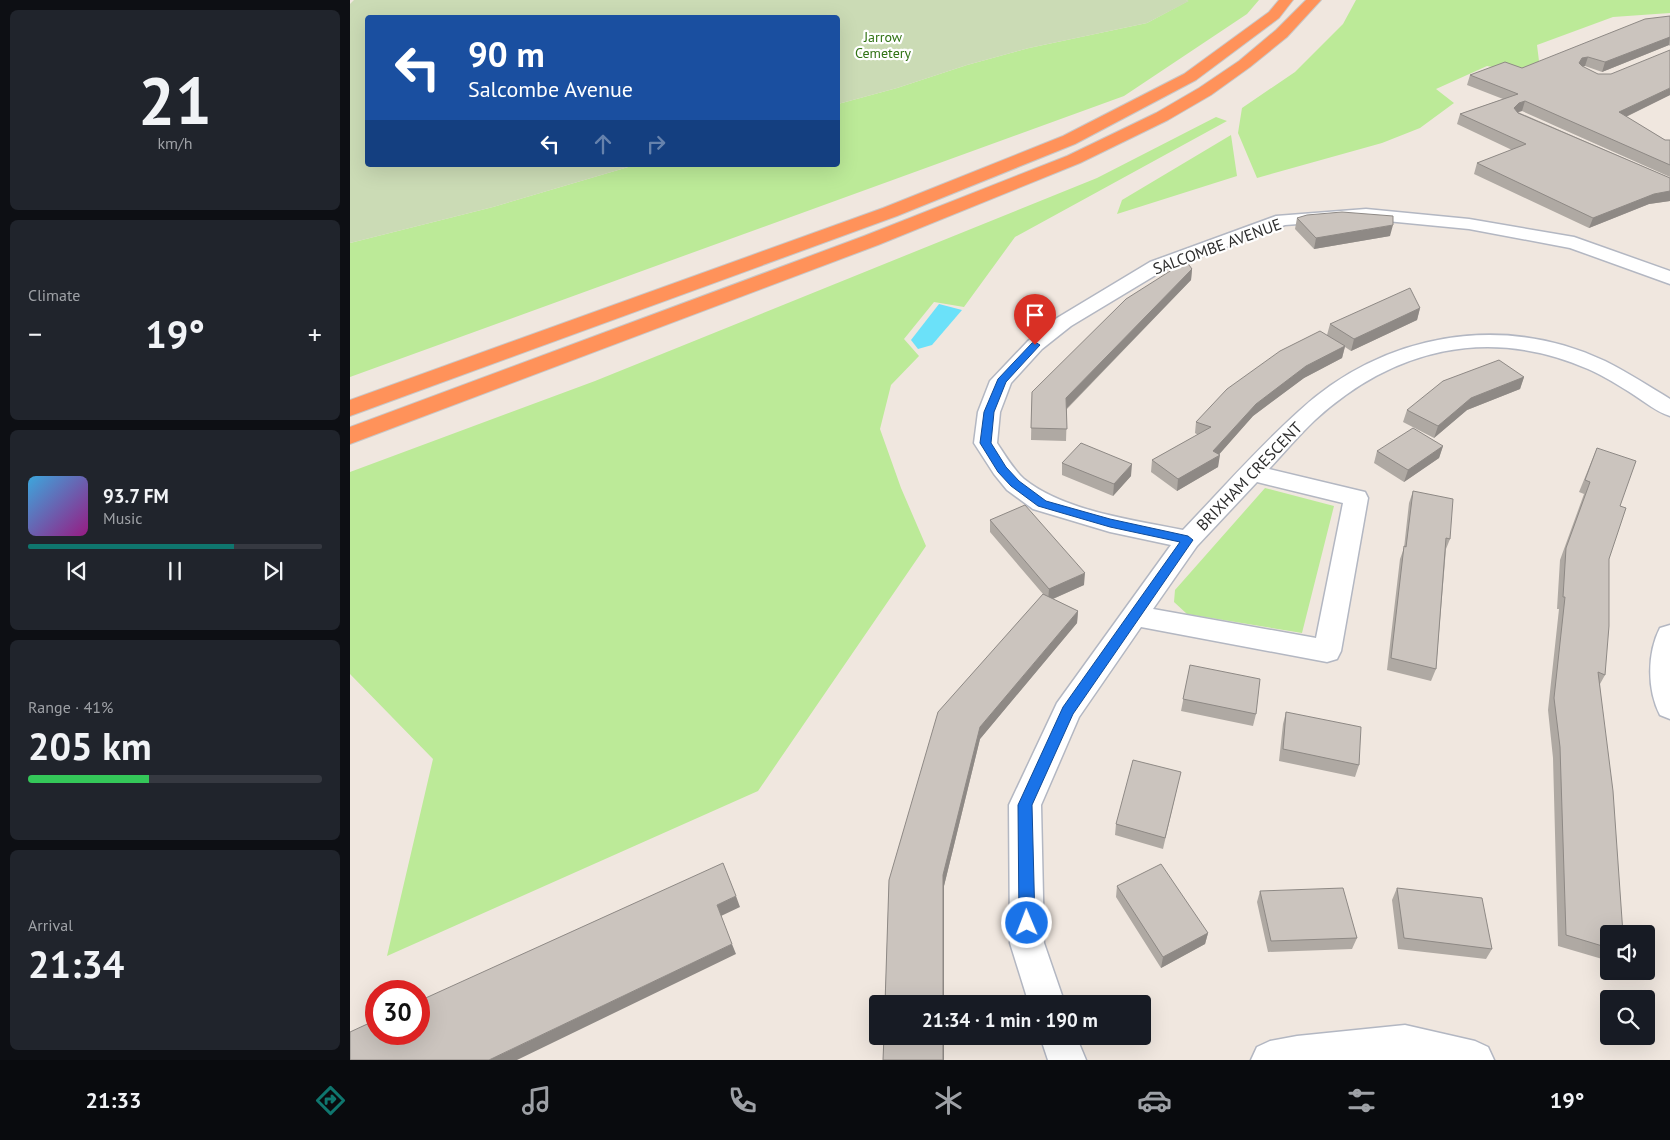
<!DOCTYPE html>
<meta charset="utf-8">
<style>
body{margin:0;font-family:"PT Sans",sans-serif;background:#20242c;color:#f1f3f6;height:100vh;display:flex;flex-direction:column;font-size:19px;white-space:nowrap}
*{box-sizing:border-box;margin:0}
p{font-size:16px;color:#9ea1a6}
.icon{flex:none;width:28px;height:28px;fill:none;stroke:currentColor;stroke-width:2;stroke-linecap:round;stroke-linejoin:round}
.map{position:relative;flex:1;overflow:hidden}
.details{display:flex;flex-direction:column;gap:10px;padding:10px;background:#0d0f14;width:350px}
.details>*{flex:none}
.guide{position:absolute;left:15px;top:15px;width:475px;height:152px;border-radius:5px;box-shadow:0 5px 20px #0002;background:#1a4fa0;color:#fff;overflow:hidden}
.buttons{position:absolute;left:1250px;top:925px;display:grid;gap:10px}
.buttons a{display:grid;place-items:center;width:55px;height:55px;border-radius:5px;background:#171b24;box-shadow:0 5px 20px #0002;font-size:25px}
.speed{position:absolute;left:15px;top:980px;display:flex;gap:10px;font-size:25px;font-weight:700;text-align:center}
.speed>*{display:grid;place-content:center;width:65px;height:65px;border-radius:50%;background:#171b24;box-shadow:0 5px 20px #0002;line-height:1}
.speed .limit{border:8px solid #d22;background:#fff;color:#111}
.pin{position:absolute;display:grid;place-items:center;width:42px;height:42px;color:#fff;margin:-51px -21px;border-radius:50% 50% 50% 0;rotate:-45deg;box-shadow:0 0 5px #0007}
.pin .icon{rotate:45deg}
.me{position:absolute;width:55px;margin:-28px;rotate:359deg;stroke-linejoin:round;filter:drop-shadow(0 0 4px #0008)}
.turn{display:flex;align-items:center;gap:18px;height:105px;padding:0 20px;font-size:22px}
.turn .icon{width:65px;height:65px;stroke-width:2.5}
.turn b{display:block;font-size:35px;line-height:42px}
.lanes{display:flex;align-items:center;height:48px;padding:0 20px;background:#0003;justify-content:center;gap:25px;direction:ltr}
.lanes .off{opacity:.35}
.big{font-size:38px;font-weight:600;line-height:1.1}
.details .widget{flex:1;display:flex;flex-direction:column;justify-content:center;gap:8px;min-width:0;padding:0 18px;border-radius:8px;background:#20242c}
.details .dial{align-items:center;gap:0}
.dial b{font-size:65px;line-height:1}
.song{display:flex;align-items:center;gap:15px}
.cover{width:60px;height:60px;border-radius:8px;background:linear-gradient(135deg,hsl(200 70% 55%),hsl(310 70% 35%))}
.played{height:5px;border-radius:2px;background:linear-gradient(90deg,#0f766e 70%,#363941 70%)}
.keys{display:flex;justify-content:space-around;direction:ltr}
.heat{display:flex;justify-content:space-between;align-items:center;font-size:28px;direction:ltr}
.charge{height:8px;border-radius:4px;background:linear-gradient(90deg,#34c759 41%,#363941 0)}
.trip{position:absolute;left:519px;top:995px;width:282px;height:50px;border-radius:5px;background:#171b24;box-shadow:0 5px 20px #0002;font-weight:600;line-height:50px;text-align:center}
.menu{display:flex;height:80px;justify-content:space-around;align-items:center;background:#090b0e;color:#9ea1a6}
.menu .icon{width:35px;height:35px}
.menu .selected{color:#0f766e}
.menu b{font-size:22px;color:#f1f3f6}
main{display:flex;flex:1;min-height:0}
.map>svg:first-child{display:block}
.green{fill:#bcea98}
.cemetery{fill:#cbdbb5}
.water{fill:#6be1f9}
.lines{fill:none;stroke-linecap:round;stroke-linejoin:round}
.street-casing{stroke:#b3b7c2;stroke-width:3}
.highway-casing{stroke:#c8c8c8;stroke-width:2}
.street{fill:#fff;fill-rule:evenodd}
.highway{fill:#ff925a;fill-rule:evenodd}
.wall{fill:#afa9a3}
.shaded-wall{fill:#8e8985}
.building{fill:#cbc4be;stroke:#8e8985}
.route{fill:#1a73e8;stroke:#114b97}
.labels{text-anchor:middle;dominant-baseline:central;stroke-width:4.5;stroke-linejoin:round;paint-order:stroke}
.far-park-label{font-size:14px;fill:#317315;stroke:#fff}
.street-label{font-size:16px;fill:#2d2d2d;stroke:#fff}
</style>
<main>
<section class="details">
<div class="widget dial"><b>21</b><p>km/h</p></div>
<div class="widget"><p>Climate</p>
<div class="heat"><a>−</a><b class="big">19°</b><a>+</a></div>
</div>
<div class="widget">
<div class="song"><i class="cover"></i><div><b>93.7 FM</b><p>Music</p></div></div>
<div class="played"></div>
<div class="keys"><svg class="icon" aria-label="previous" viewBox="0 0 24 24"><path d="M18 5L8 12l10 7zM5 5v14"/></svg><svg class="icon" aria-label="pause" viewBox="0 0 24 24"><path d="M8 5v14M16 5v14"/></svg><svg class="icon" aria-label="next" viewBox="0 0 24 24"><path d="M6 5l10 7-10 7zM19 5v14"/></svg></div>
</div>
<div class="widget"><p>Range · 41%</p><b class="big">205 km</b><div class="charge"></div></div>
<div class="widget"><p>Arrival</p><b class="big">21:34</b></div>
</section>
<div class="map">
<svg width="1320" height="1060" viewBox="0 0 1320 1060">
<rect width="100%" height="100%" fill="#f0e7df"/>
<!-- green -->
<path class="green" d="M836 0H909L897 14 774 96 0 377V243L143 207 285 165H488V104L547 88 617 65 679 48 797 23 838 1Z
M1006 0H1320V13L1263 17 1187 45 1189 61 1176 73 1137 66 1086 89 1104 103 1070 128 1032 143 907 178 888 133 892 108 945 72 993 24Z
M866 117 877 121 665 237 614 307 584 302 554 339 569 356 541 385 530 429 551 488 576 546 408 791 37 956 83 759 0 674V472L245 381 747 178Z
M881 135 887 176 767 214 772 200Z
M915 488 984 506 952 633 837 614 824 602 825 590Z"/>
<!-- cemetery -->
<path class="cemetery" d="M4 0H836L839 1 797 23 679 48 617 65 547 88 488 104V18H18V165H285L143 207 0 243V4Z"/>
<!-- water -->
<path class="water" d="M589 304 612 310 582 345 568 349 561 340Z"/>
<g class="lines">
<!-- street casing -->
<g class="street-casing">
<path id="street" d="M1016 209 1119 219 1224 237 1320 271V284L1220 248 1119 229 1016 219 935 225 814 270 721 326 692 349 661 383 650 412 647 443C655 455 663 469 674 479 713 511 784 520 833 530 871 490 908 448 949 411 1032 334 1151 312 1255 361 1277 372 1299 386 1320 399V416C1307 412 1296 403 1284 395 1270 386 1254 376 1238 369 1139 326 1044 348 965 420 949 435 934 453 919 469L1015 492 1018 498 991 651 987 659 977 662 791 627 729 717 691 805 694 943 715 1004H679L660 943 659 805 707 703 821 545 760 532 683 509 657 490 644 474 624 443 628 412 640 381 678 341 707 318 800 262 926 216ZM907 482 993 503 966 638 803 609 847 546Z
M1320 625V719L1310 715C1297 690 1297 653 1310 628Z
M1055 1025 1125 1041 1138 1047 1144 1060H901L907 1047 920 1041 947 1036Z
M690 1036H726L736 1060H698Z"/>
</g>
<!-- highway casing -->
<g class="highway-casing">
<path id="highway" d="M929 0H943L929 18 846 80 725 144 547 216 0 416V400L533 208 713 136 834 74 919 12Z
M956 0H971L937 37 900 67 861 95 818 120 730 163 528 245 0 444V427L514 236 717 156 806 113 849 88 889 61 926 30Z"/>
</g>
<!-- street -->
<use href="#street" class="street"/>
<!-- highway -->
<use href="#highway" class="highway"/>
</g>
<!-- wall -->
<path class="wall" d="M1320 16V46L1319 45 1252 72 1235 66 1233 67 1248 74 1320 95 1276 117 1315 140H1320V177L1172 111 1168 112 1320 178V201L1299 204 1239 228 1124 174 1127 163 1162 150 1107 124 1110 114 1153 99 1117 85 1120 75 1172 68Z
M947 218 1040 236 964 249 945 229Z
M842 269 841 280 717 409 716 441 681 440 682 392Z
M1070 308 1067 320 1001 351 995 347 992 358 954 378 903 416 869 454 868 467 827 491 801 472 802 460 848 435 845 433 846 422 977 335 980 324Z
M1174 377 1170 389 1117 410 1084 438 1053 422 1057 410Z
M1093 446 1089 458 1054 482 1024 463 1027 451Z
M1247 448 1270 506 1259 559 1255 675 1250 684 1259 934V961L1208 946 1203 758 1198 710 1209 609H1207L1210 560 1234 494 1229 492 1242 460Z
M712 463 781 476 763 496 712 475Z
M1063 491 1100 539 1096 549 1086 669 1081 681 1037 670 1050 559 1054 548 1059 503Z
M640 520 734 585 703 599 728 611 727 623 630 739 594 886V1004H535L539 880 693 594 640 532Z
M840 665 906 714 903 726 831 711Z
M936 712 1009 765 1005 777 929 761 933 724Z
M828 784 813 849 765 835 766 824Z
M767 886 858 933 855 944 811 968 766 897Z
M1047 888 1142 949 1136 959 1048 949 1042 900Z
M910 891 1007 938 1002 949 918 952 907 902Z"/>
<!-- shaded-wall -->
<path class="shaded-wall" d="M1320 37 1319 45 1252 72 1255 62Z
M1238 57 1235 66 1229 67V63L1232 58Z
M1320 88V95L1265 122 1269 112Z
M1175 101 1172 111 1165 113 1164 108 1169 103Z
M1320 191V201L1299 204 1239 228 1243 218 1304 194Z
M1043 225 1040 236 964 249 966 238Z
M842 269 841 280 716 409V398Z
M1070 308 1067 320 1001 351 1004 339Z
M995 346 992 358 954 378 903 416 866 458 870 455 868 467 827 491 828 479 863 451 906 404 956 366Z
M1174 377 1170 389 1117 410 1084 438 1088 426 1121 398Z
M1093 446 1089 458 1054 482 1058 470Z
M782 464 781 476 763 496 764 484Z
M735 573 734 585 698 601 699 589Z
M728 611 727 623 630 739 594 886V1004H593V875L630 727Z
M386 896 390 907 371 916 367 905Z
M858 933 855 944 811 968 813 957Z
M382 944 386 954 167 1060H139Z
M593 1036H594V1060H593Z"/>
<!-- building -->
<path class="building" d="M1320 16V37L1255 62 1238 57 1232 58 1229 63 1232 66 1248 74H1261L1320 50V88L1269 112 1315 140H1320V165L1175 101 1169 103 1164 108 1168 113 1320 178V191L1304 194 1243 218 1127 163 1176 144 1110 114 1168 94 1120 75 1155 62 1172 68 1295 19Z
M992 212 1043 216V225L966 238 947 218 957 215Z
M836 261 842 269 716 398 717 429 681 428 682 392 776 299Z
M1060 288 1070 308 1004 339 980 324Z
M970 331 995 346 956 366 906 404 863 451 870 455 828 479 802 460 861 427 846 422 877 389 930 351Z
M1149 360 1174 377 1121 398 1088 426 1057 410 1093 381Z
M1063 428 1093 446 1058 470 1027 451Z
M731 443 782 464 764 484 712 463Z
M1247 448 1286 461 1270 506 1276 508 1259 559V626L1255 675 1248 672 1263 791 1273 934H1259V948L1216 935 1210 747 1204 698 1215 597H1213L1216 548 1240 482 1235 480Z
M1063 491 1103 499 1100 539 1096 538 1086 669 1041 658 1054 546 1056 547Z
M675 505 735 573 699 589 640 520Z
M693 594 728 611 630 727 593 875V1004H535L539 880 588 712Z
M840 665 910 679 906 714 833 699Z
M936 712 1011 727 1009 765 933 749Z
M783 760 831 772 815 838 766 824Z
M373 863 386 896 367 905 382 944 139 1060H0V1032L26 1020V1034H69V1001Z
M811 864 858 933 813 957 767 886Z
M993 888 1007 938 921 941 910 891Z
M1047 888 1132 898 1142 949 1054 938Z
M534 1036H593V1060H533Z"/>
<!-- route -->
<path class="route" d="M685 342 690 345 656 382 644 412 641 443 656 467 669 481 696 501 760 519 838 536 843 540 723 714 682 805 685 923 682 928 677 930 672 928 669 923 668 805 713 707 830 542 760 527 688 506 661 486 648 472 630 443 634 412 648 379 682 343Z"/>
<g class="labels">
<!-- far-park labels -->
<g class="far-park-label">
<text x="533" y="37">Jarrow<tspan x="533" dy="16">Cemetery</tspan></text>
</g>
<!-- street labels -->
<g class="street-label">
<text transform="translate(867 246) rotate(-20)">SALCOMBE AVENUE</text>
<text transform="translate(899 476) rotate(-46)">BRIXHAM CRESCENT</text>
</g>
</g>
</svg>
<div class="buttons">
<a><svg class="icon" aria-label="sound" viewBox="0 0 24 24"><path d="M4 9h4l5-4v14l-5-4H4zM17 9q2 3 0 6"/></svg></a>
<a><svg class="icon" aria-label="search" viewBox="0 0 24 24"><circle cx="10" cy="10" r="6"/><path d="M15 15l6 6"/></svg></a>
</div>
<div class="speed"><div class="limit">30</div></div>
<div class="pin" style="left:685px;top:345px;background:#d93025"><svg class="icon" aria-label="arrive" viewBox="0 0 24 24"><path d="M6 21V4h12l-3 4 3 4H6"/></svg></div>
<svg class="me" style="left:677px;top:923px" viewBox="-20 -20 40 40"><circle r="17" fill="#1a73e8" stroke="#fff" stroke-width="3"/><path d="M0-11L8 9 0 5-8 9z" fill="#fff"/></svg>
<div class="trip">21:34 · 1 min · 190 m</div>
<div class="guide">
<div class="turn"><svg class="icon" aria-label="left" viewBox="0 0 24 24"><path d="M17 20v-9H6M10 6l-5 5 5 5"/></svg><div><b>90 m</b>Salcombe Avenue</div></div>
<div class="lanes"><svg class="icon" aria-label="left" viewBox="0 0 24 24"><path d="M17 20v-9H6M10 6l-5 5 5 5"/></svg><svg class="icon off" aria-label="ahead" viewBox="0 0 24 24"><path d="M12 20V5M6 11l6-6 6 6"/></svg><svg class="icon off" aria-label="right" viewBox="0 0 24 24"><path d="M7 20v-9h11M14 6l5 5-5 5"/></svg></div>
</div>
</div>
</main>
<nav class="menu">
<b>21:33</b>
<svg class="icon selected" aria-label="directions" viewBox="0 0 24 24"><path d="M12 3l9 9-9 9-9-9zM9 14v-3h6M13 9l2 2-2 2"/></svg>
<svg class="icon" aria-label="music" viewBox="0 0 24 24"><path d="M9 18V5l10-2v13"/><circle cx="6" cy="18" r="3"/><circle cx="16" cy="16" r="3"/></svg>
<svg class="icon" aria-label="phone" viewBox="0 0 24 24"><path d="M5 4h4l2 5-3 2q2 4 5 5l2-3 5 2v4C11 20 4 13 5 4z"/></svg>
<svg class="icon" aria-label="climate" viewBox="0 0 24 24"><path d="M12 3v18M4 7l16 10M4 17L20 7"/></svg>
<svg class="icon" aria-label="car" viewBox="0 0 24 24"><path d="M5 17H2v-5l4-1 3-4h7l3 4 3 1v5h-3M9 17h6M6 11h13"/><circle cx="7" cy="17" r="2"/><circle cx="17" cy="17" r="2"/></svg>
<svg class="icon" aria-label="filters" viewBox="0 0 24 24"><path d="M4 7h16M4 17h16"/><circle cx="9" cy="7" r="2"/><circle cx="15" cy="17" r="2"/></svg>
<b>19°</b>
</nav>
